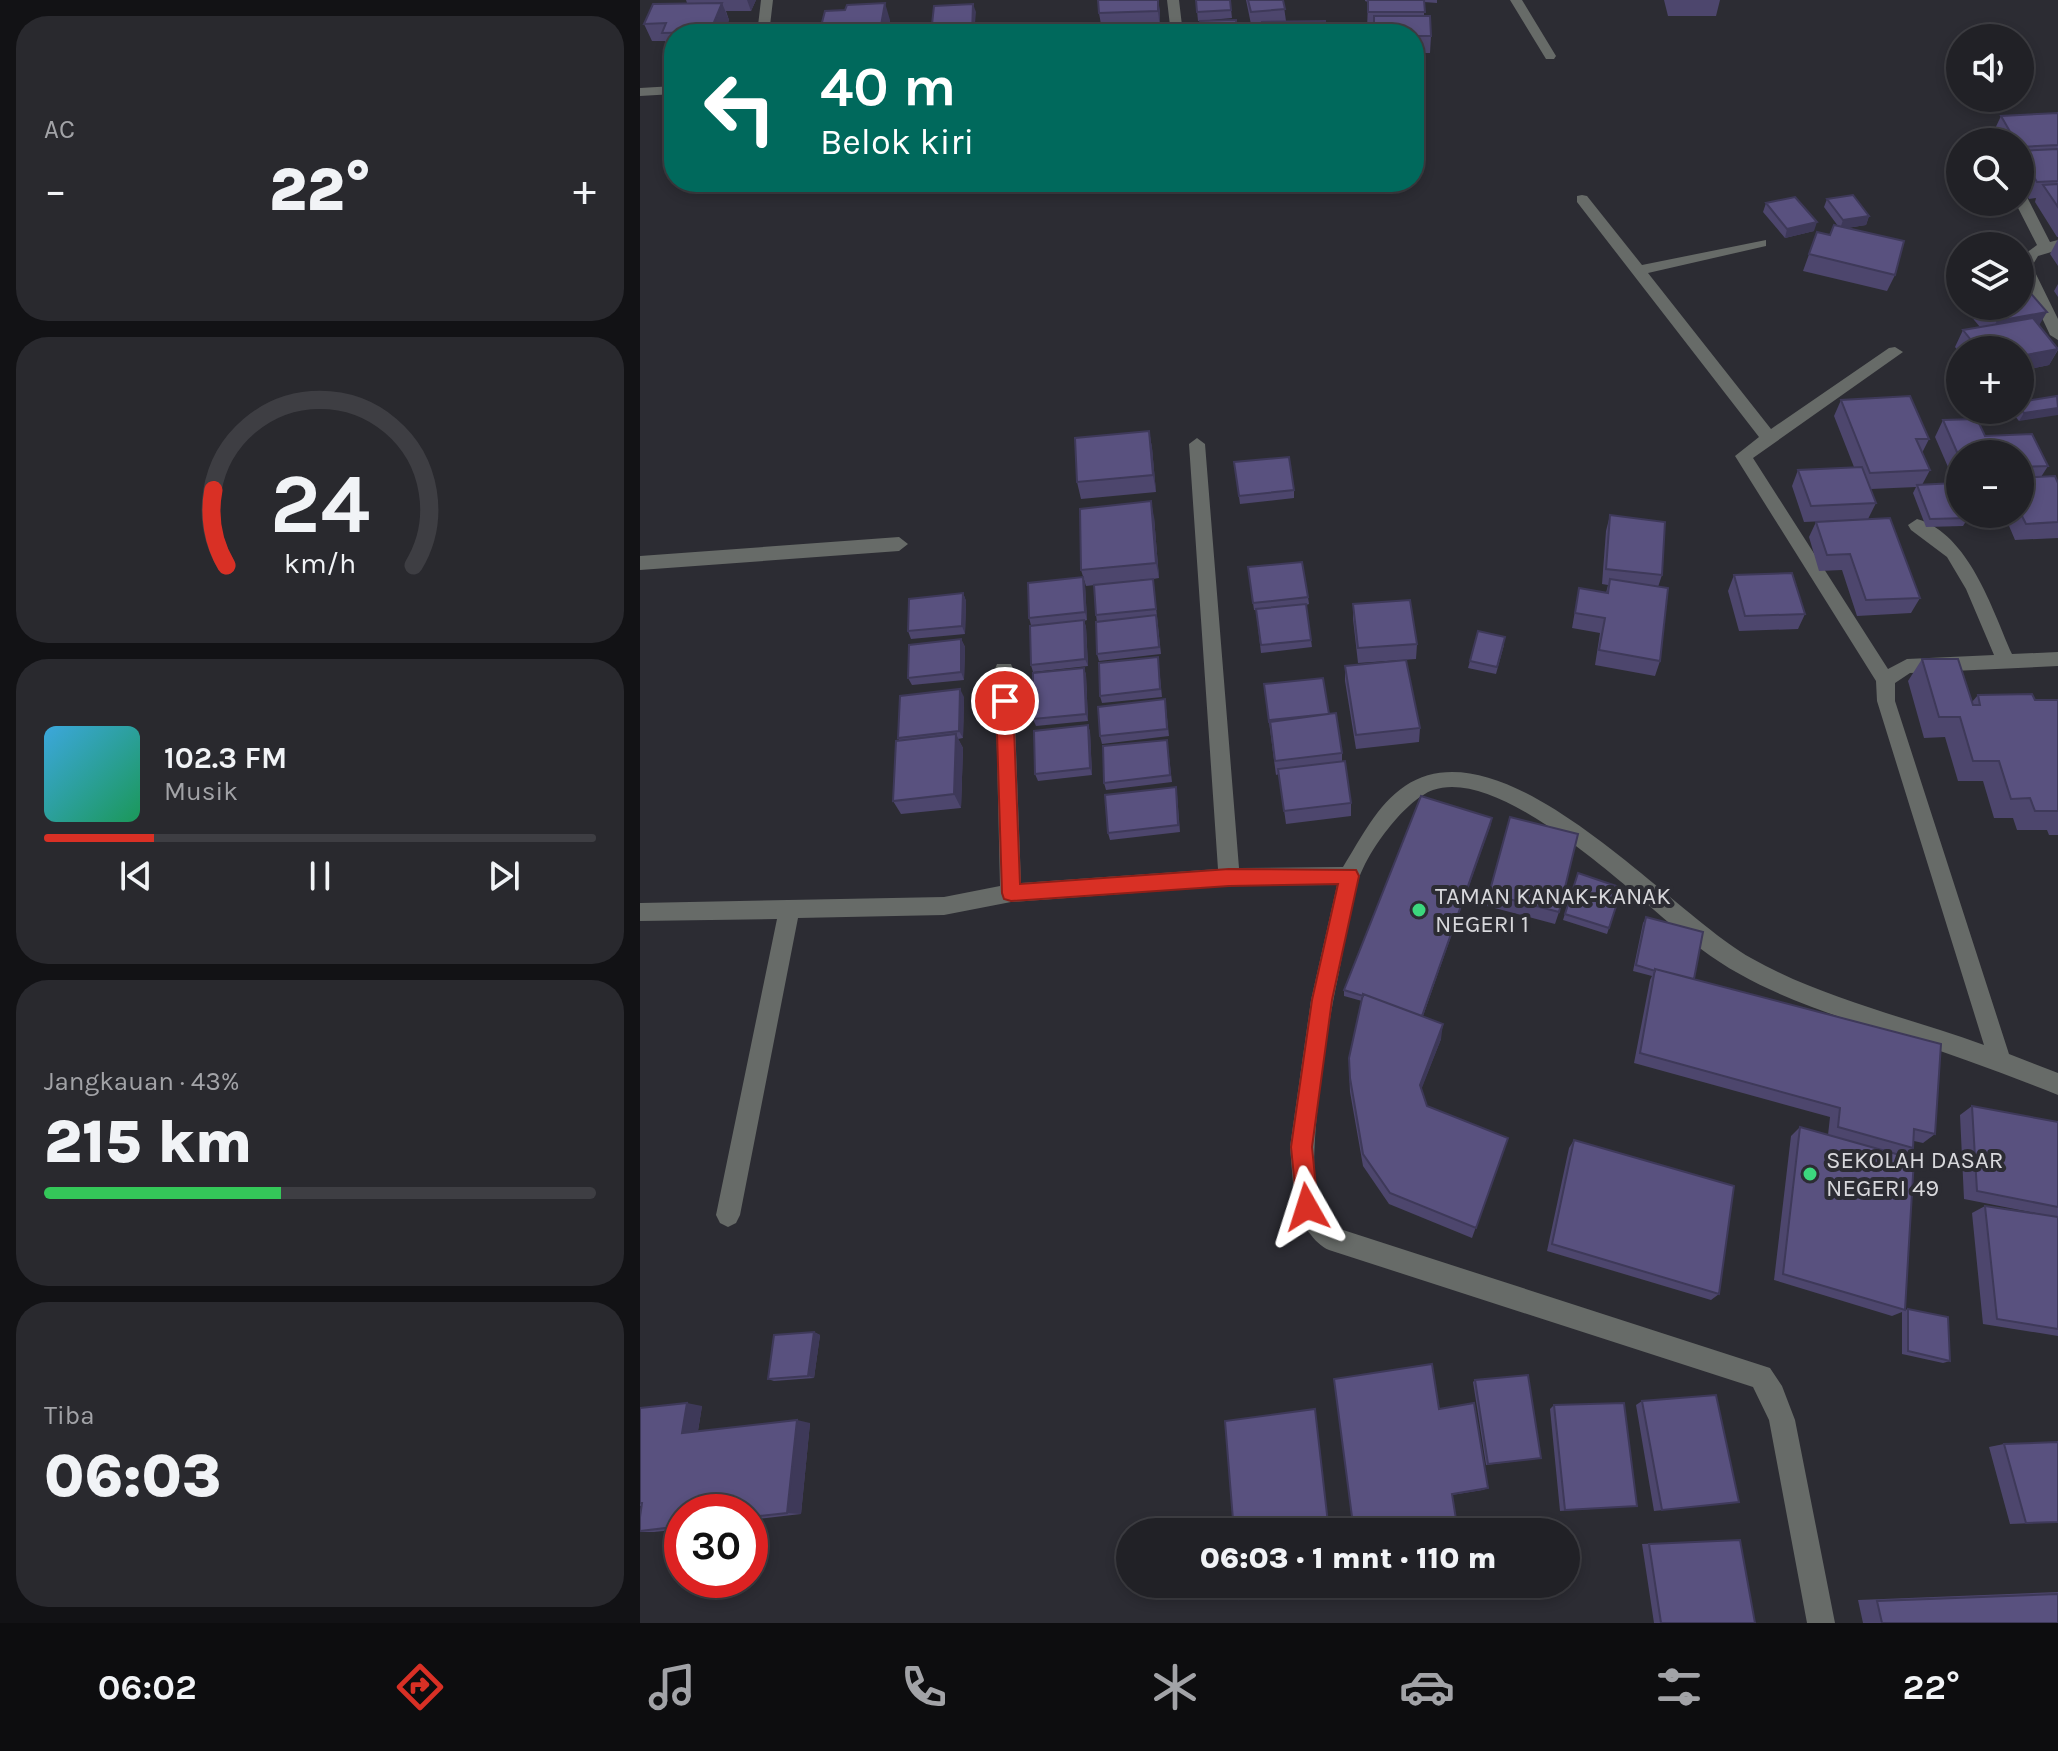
<!DOCTYPE html>
<html lang="id">
<meta charset="utf-8">
<style>
body{margin:0;font-family:Karla,sans-serif;background:#29292e;color:#f1f3f6;height:100vh;display:flex;flex-direction:column;font-size:30px;white-space:nowrap}
*{box-sizing:border-box;margin:0}
p{font-size:26px;color:#a2a3a7}
.icon{flex:none;width:44px;height:44px;fill:none;stroke:currentColor;stroke-width:2;stroke-linecap:round;stroke-linejoin:round}
.map{position:relative;flex:1;overflow:hidden}
.drawer{display:flex;flex-direction:column;gap:16px;padding:16px;background:#121215;width:640px}
.drawer>*{flex:none}
.banner{position:absolute;left:24px;top:24px;width:760px;height:168px;border-radius:32px;box-shadow:0 4px 12px #0003,0 0 0 2px #3e3e43;background:#00695c;color:#fff;overflow:hidden}
.tools{position:absolute;left:1306px;top:24px;display:grid;gap:16px}
.tools a{display:grid;place-items:center;width:88px;height:88px;border-radius:50%;background:#212126;box-shadow:0 4px 12px #0003,0 0 0 2px #3e3e43;font-size:40px}
.speed{position:absolute;left:24px;top:1494px;display:flex;gap:16px;font-size:40px;font-weight:700;text-align:center}
.speed>*{display:grid;place-content:center;width:104px;height:104px;border-radius:50%;background:#212126;box-shadow:0 4px 12px #0003,0 0 0 2px #3e3e43;line-height:1}
.speed .limit{border:12px solid #d22;background:#fff;color:#111}
.pin{position:absolute;display:grid;place-items:center;width:68px;height:68px;color:#fff;margin:-34px;border:4px solid #fff;border-radius:50%;box-shadow:0 2px 8px #0007}
.me{position:absolute;width:88px;margin:-44px;rotate:354deg;stroke-linejoin:round;filter:drop-shadow(0 0 6px #0008)}
.turn{display:flex;align-items:center;gap:28px;height:168px;padding:0 24px;font-size:36px}
.turn .icon{width:104px;height:104px;stroke-width:2.5}
.turn b{display:block;font-size:56px;line-height:68px}
.big{font-size:60px;font-weight:800;line-height:1.1}
.drawer .tile{flex:1;display:flex;flex-direction:column;justify-content:center;gap:12px;min-width:0;padding:0 28px;border-radius:32px;background:#29292e}
.drawer .dial{align-items:center;gap:0}
.dial svg{height:208px;overflow:visible;fill:none;stroke:#3e3e43;stroke-width:7;stroke-linecap:round;text-anchor:middle}
.dial text{fill:#f1f3f6;stroke:none}
.song{display:flex;align-items:center;gap:24px}
.cover{width:96px;height:96px;border-radius:12px;background:linear-gradient(135deg,hsl(200 70% 55%),hsl(150 70% 35%))}
.played{height:8px;border-radius:4px;background:linear-gradient(90deg,#d93025 20%,#3e3e43 20%)}
.keys{display:flex;justify-content:space-around;direction:ltr}
.heat{display:flex;justify-content:space-between;align-items:center;font-size:44px;direction:ltr}
.charge{height:12px;border-radius:6px;background:linear-gradient(90deg,#34c759 43%,#3e3e43 0)}
.trip{position:absolute;left:476px;top:1518px;width:464px;height:80px;border-radius:40px;background:#212126;box-shadow:0 4px 12px #0003,0 0 0 2px #3e3e43;font-weight:800;line-height:80px;text-align:center}
.tabs{display:flex;height:128px;justify-content:space-around;align-items:center;background:#0d0d0f;color:#a2a3a7}
.tabs .icon{width:56px;height:56px}
.tabs .active{color:#d93025}
.tabs b{font-size:36px;color:#f1f3f6}
main{display:flex;flex:1;min-height:0}
.map>svg:first-child{display:block}
.lines{fill:none;stroke-linecap:round;stroke-linejoin:round}
.minor{fill:#676b68;fill-rule:evenodd}
.wall{fill:#4d466d}
.shaded-wall{fill:#3e3959}
.building{fill:#59517f;stroke:#3e3959;stroke-width:2}
.route{fill:#d93025;stroke:#8d1f18;stroke-width:2}
.poi-dot{fill:#3cd77e;stroke:#2c2c33;stroke-width:3}
.labels{text-anchor:middle;dominant-baseline:central;stroke-width:8;stroke-linejoin:round;paint-order:stroke}
.poi-label{font-size:24px;fill:#d8d8dc;stroke:#2c2c33;text-anchor:start}
</style>
<main>
<section class="drawer">
<div class="tile"><p>AC</p>
<div class="heat"><a>−</a><b class="big">22°</b><a>+</a></div>
</div>
<div class="tile dial"><svg viewBox="0 0 100 80">
<path d="M14 69A42 42 0 1 1 86 69"/>
<path d="M14 69A42 42 0 0 1 9 40" stroke="#d93025"/>
<text x="50" y="56" font-size="32" font-weight="700">24</text>
<text x="50" y="72" font-size="11">km/h</text>
</svg></div>
<div class="tile">
<div class="song"><i class="cover"></i><div><b>102.3 FM</b><p>Musik</p></div></div>
<div class="played"></div>
<div class="keys"><svg class="icon" aria-label="previous" viewBox="0 0 24 24"><path d="M18 5L8 12l10 7zM5 5v14"/></svg><svg class="icon" aria-label="pause" viewBox="0 0 24 24"><path d="M8 5v14M16 5v14"/></svg><svg class="icon" aria-label="next" viewBox="0 0 24 24"><path d="M6 5l10 7-10 7zM19 5v14"/></svg></div>
</div>
<div class="tile"><p>Jangkauan · 43%</p><b class="big">215 km</b><div class="charge"></div></div>
<div class="tile"><p>Tiba</p><b class="big">06:03</b></div>
</section>
<div class="map">
<svg width="1418" height="1623" viewBox="0 0 1418 1623">
<rect width="100%" height="100%" fill="#2c2c33"/>
<g class="lines">
<!-- minor -->
<path class="minor" d="M121 0H133L129 34H117Z
M527 0H539L543 34H531Z
M870 0H882L916 56 914 59H906Z
M34 86V94L0 96V88Z
M1349 131 1354 132 1360 142H1346L1342 135Z
M1380 193 1387 197 1410 242 1418 240V250L1398 256 1392 266 1418 319V340L1410 335 1380 271 1382 256 1397 245 1375 202H1380Z
M942 195 947 196 1002 265 1126 240V246L1008 273 1131 429 1249 348 1255 347 1263 352 1113 458 1248 669 1267 659 1354 655 1326 589 1307 557 1271 530 1268 525 1277 519C1329 534 1352 609 1372 654L1418 652V666L1270 673 1255 683V701L1369 1054 1418 1073V1095C1366 1074 1313 1055 1259 1037 1191 1014 1119 993 1061 949 1004 906 867 765 793 790 765 800 726 853 718 882 709 914 704 949 697 982 688 1024 664 1168 679 1204 683 1212 691 1221 697 1228L1130 1368 1142 1386 1155 1420 1195 1623H1167L1129 1420 1113 1387 689 1250C674 1244 661 1222 655 1207L650 1147 671 1000 697 885 589 886 371 902 304 915 158 918 100 1215 96 1223 88 1227 80 1223 76 1215 137 919 0 921V903L304 897 360 886 355 669 357 664H371L373 669 381 883 578 869 549 444 557 438 565 444 599 868 703 867C721 838 737 805 765 786 865 719 1029 912 1111 958 1183 999 1267 1017 1344 1045L1237 701 1236 681 1095 456 1119 437 937 202V196Z
M259 537 268 544 259 551 0 570V556Z"/>
</g>
<!-- wall -->
<path class="wall" d="M46 0H116L111 11H86L89 20 83 34H34V50H30L25 41H12L4 24 47 3Z
M556 0H590L592 18 558 21Z
M606 0H643L646 21 621 28 612 29Z
M725 0H797V3L784 2V16L791 36 790 53H774V34L727 29 728 2 725 1Z
M1024 0H1080L1076 16H1028Z
M205 10 250 20 248 34H179Z
M520 10V28L489 29V30H462L459 13Z
M1418 113V237H1417L1395 202 1396 198 1389 199 1380 184V142H1358L1353 133 1361 116Z
M1187 199 1229 216 1226 225 1207 228 1255 275 1247 291 1163 271 1177 232 1190 235 1198 226 1184 207Z
M1126 203 1174 231 1145 238 1123 212Z
M1418 239V266L1410 254Z
M1418 284V297L1414 291Z
M1325 306H1380L1399 325 1418 348V350L1409 365 1380 371V350H1320V353L1315 347 1323 330 1340 327 1324 308Z
M1417 396 1379 421 1371 411 1380 410V402Z
M1201 400 1289 439 1282 453 1290 470 1282 485 1315 483 1295 437 1303 420 1345 436 1408 466 1401 477 1418 483V538L1375 540 1364 514H1380V454H1320V485H1315L1328 518 1323 526 1286 527 1273 493 1276 487 1231 489 1236 503 1228 519 1164 522 1152 486 1158 470 1214 467 1194 416Z
M509 431 512 448 516 492 441 499 437 482Z
M594 462 654 490V498L600 504Z
M970 515 1022 575 1018 587 1020 661 1015 676 955 665 960 633 932 628 939 588 966 593 968 585 962 584 966 531Z
M514 517 519 578 513 579 521 654 459 661 457 654V622L456 615 508 579 446 586 441 570Z
M1176 522 1280 598 1271 613 1217 616 1202 570 1179 571 1169 537Z
M608 567 668 597 669 604 666 605 672 647 621 653 616 610H614Z
M1094 575 1165 614 1158 629 1099 631 1088 591Z
M443 577 445 585 447 620 444 621 446 627 448 666 393 672 391 665V625L389 618Z
M323 593 326 601 325 634 271 639 268 631Z
M713 604 777 644 776 659 718 663 713 619Z
M321 639 325 647 324 680 272 685 268 678Z
M864 645 856 674 828 668 830 661Z
M518 657 522 697 462 703 460 696Z
M1282 659 1332 702 1338 695 1395 700H1418V835H1409L1407 830H1377L1373 818H1354L1343 781H1318L1305 737 1284 738 1268 681Z
M705 666 780 728 779 742 716 749 705 681Z
M444 668 446 675 448 721 396 726 393 719Z
M624 684 689 714 702 753V762L711 803V816L646 824 639 774 636 775Z
M324 697 323 738 318 739 323 748 321 808 261 814 253 801 259 740 258 738Z
M525 699 529 736 462 744 460 736Z
M448 725 450 732 452 775 398 781 395 774Z
M527 740 532 782 466 790 464 783Z
M537 794 540 832 470 840 468 833Z
M852 818 783 1016 801 1039 781 1089 787 1106 868 1138 832 1238 749 1204 723 1166 710 1092 709 1072 722 1001 704 996V990Z
M938 873 969 928 967 934 923 920Z
M849 894 919 912 915 924 847 906Z
M1006 917 1054 979 1295 1134 1283 1143 1274 1141 1273 1148 1263 1156 1265 1310 1268 1309 1310 1361 1303 1363 1262 1354V1312L1252 1316 1134 1280 1151 1136 1160 1127 1188 1135 1190 1117 994 1063 1010 980 1012 976 993 971 1003 923Z
M1332 1106 1418 1122V1336L1343 1324 1332 1213 1345 1206 1401 1214 1324 1199 1320 1115Z
M934 1140 1079 1294 1071 1300 907 1251 929 1148Z
M174 1332 180 1335 174 1378 134 1381 128 1379Z
M835 1380 901 1458 846 1465 833 1382Z
M1002 1401 1089 1503 1014 1511 996 1405Z
M914 1405 997 1506 920 1511 910 1409Z
M62 1406 58 1431 170 1423 161 1514 110 1520V1512H42V1529L14 1532H0L2 1506H0V1408Z
M799 1409 848 1488 843 1490 812 1495Z
M1364 1444 1418 1522 1370 1524 1349 1447Z
M1100 1540 1115 1623H1014L1002 1544Z
M1418 1592V1623H1223L1218 1600Z"/>
<!-- shaded-wall -->
<path class="shaded-wall" d="M107 0H116L111 11Z
M518 0 520 10V28L518 11Z
M82 3 89 20 83 34H70V32Z
M245 3 250 20 248 34H241L240 31Z
M333 4 336 12 334 34H332Z
M1229 216 1226 225 1200 229 1203 220Z
M1177 222 1174 231 1145 238 1147 229Z
M1407 312 1397 329 1348 338 1357 321Z
M1418 349 1409 365 1380 371V356Z
M1418 408V415L1379 421 1384 413Z
M509 431 512 448 516 492 513 475Z
M511 501 514 517 519 578 516 563Z
M443 577 445 585 447 620 445 612Z
M323 593 326 601 325 634 322 626Z
M444 620 446 627 448 666 445 659Z
M321 639 325 647 324 680 321 672Z
M444 668 446 675 448 721 446 714Z
M320 689 324 697 323 738 319 731Z
M448 725 450 732 452 775 450 768Z
M316 734 323 748 321 808 314 794Z
M852 818 851 825 781 1021 782 1016Z
M803 1024 801 1039 778 1098 780 1085Z
M174 1332 180 1335 174 1378 168 1376Z
M47 1403 62 1406 57 1436 42 1433Z
M157 1420 170 1423 161 1514 147 1513Z"/>
<!-- building -->
<path class="building" d="M458 0H518V11L459 13Z
M556 0H590L591 10 557 12Z
M608 0H643L645 9 611 12Z
M728 0H784L785 12H728Z
M82 3 70 32 22 33 26 23 4 24 13 4Z
M245 3 240 31 179 34 185 11 205 10 207 5Z
M333 4 332 34H291L294 6Z
M734 16H790L791 36H774V34H734Z
M596 20 597 34H561L560 21Z
M685 21V34H621L622 22Z
M488 26 489 30 504 29V34H465V27Z
M1418 113V145L1380 147V142H1376L1361 116Z
M1418 149V181L1397 182 1380 154V151Z
M1418 184V207L1403 185Z
M1213 195 1229 216 1203 220 1187 199Z
M1155 197 1177 222 1147 229 1126 203Z
M1194 225 1264 241 1255 275 1169 254 1177 232 1190 235Z
M1380 282H1381L1407 312 1357 321 1345 306H1380Z
M1393 318 1418 349 1380 356V350H1339L1323 330Z
M1270 396 1289 439H1276L1290 470 1230 473 1201 400Z
M1417 396 1418 408 1384 413 1380 407V402Z
M1337 419 1345 436 1392 434 1408 466 1380 467V454H1320V459L1303 420Z
M509 431 513 475 437 482 435 438Z
M649 457 654 490 599 496 594 462Z
M1222 467 1236 503 1171 506 1158 470Z
M1415 476 1418 483V522L1386 524 1380 512V478Z
M1315 483 1320 497V514H1327L1328 518 1290 519 1277 485Z
M511 501 516 563 441 570 440 509Z
M970 515 1025 522 1022 575 966 569Z
M1250 518 1280 598 1226 600 1210 554 1187 555 1176 522Z
M662 562 668 597 613 603 608 567Z
M1152 573 1165 614 1105 616 1094 575Z
M443 577 445 612 389 618 388 583Z
M513 579 516 609 456 615 454 585Z
M970 579 1028 588 1020 661 959 650 965 618 935 613 939 588 968 593Z
M323 593 322 626 268 631 269 599Z
M770 600 777 644 718 648 713 604Z
M666 604 671 640 621 645 616 609Z
M516 615 519 647 457 654 456 622Z
M444 620 445 659 391 665 390 626Z
M838 631 865 637 857 667 830 661Z
M321 639V672L268 678 269 645Z
M518 657 520 689 460 696 459 663Z
M1282 659H1318L1333 705H1340L1338 695 1392 694 1395 700H1418V811H1395L1390 798 1371 799 1359 761H1333L1320 717H1299Z
M766 660 780 728 716 735 705 666Z
M444 668 446 714 393 719V673Z
M683 678 689 714 629 722 624 684Z
M320 689 319 731 258 738 260 696Z
M525 699 527 729 460 736 458 707Z
M696 713 702 753 635 761 630 720Z
M448 725 450 768 395 774 394 731Z
M316 734 314 794 253 801 256 741Z
M527 740 530 775 464 783 463 746Z
M705 761 711 803 644 811 638 769Z
M536 787 538 825 468 833 465 795Z
M781 796 852 818 782 1016 723 994V996L704 990Z
M870 817 938 834 919 912 849 894Z
M938 873 982 888 969 928 925 914Z
M1006 917 1063 932 1054 979 1015 969V971L996 965Z
M1015 969 1301 1044 1295 1134 1274 1129 1273 1148 1198 1127 1200 1108 1000 1053Z
M723 994 803 1024 780 1085 787 1106 868 1138 836 1228 750 1193 723 1154 710 1078 709 1058Z
M1332 1106 1418 1122V1207L1337 1191Z
M1160 1127 1274 1159 1265 1310 1143 1274Z
M934 1140 1094 1186 1079 1294 912 1244Z
M1345 1206 1418 1217V1329L1357 1319Z
M1268 1309 1308 1317 1310 1361 1268 1351Z
M174 1332 168 1376 128 1379 134 1335Z
M792 1364 799 1409 834 1403 848 1488 812 1494 818 1532H714L694 1379Z
M888 1375 901 1458 848 1464 835 1380Z
M1076 1395 1099 1502 1022 1510 1002 1401Z
M47 1403 42 1433 157 1420 147 1513 110 1517V1512H42V1526L0 1531V1517L2 1503H0V1408Z
M984 1403 997 1506 925 1510 914 1405Z
M675 1409 689 1532H594L585 1421Z
M1418 1442V1522L1386 1523 1364 1444Z
M1100 1540 1115 1623H1021L1009 1544Z
M597 1584H694L599 1599Z
M1418 1594V1623H1242L1237 1601Z"/>
<!-- route -->
<path class="route" d="M365 694 373 701 380 884 589 869 716 870 719 876 692 1000 672 1147 678 1207 675 1214 667 1218 660 1214 657 1207 651 1147 672 1000 698 884 589 886 371 901 364 899 362 893 356 701Z"/>
<!-- markers -->
<g class="poi-dot">
<circle cx="779" cy="910" r="8"/>
<circle cx="1170" cy="1174" r="8"/>
</g>
<g class="labels">
<!-- poi labels -->
<g class="poi-label">
<text x="795" y="896">TAMAN KANAK-KANAK<tspan x="795" dy="28">NEGERI 1</tspan></text>
<text x="1186" y="1160">SEKOLAH DASAR<tspan x="1186" dy="28">NEGERI 49</tspan></text>
</g>
</g>
</svg>
<div class="tools">
<a><svg class="icon" aria-label="sound" viewBox="0 0 24 24"><path d="M4 9h4l5-4v14l-5-4H4zM17 9q2 3 0 6"/></svg></a>
<a><svg class="icon" aria-label="search" viewBox="0 0 24 24"><circle cx="10" cy="10" r="6"/><path d="M15 15l6 6"/></svg></a>
<a><svg class="icon" aria-label="layers" viewBox="0 0 24 24"><path d="M12 4l9 5-9 5-9-5zM3 14l9 5 9-5"/></svg></a>
<a>+</a>
<a>−</a>
</div>
<div class="speed"><div class="limit">30</div></div>
<div class="pin" style="left:365px;top:701px;background:#d93025"><svg class="icon" aria-label="arrive" viewBox="0 0 24 24"><path d="M6 21V4h12l-3 4 3 4H6"/></svg></div>
<svg class="me" style="left:667px;top:1207px" viewBox="-20 -20 40 40"><path d="M0-17L14 15 0 8-14 15z" fill="#d93025" stroke="#fff" stroke-width="4"/></svg>
<div class="trip">06:03 · 1 mnt · 110 m</div>
<div class="banner">
<div class="turn"><svg class="icon" aria-label="left" viewBox="0 0 24 24"><path d="M17 20v-9H6M10 6l-5 5 5 5"/></svg><div><b>40 m</b>Belok kiri</div></div>
</div>
</div>
</main>
<nav class="tabs">
<b>06:02</b>
<svg class="icon active" aria-label="directions" viewBox="0 0 24 24"><path d="M12 3l9 9-9 9-9-9zM9 14v-3h6M13 9l2 2-2 2"/></svg>
<svg class="icon" aria-label="music" viewBox="0 0 24 24"><path d="M9 18V5l10-2v13"/><circle cx="6" cy="18" r="3"/><circle cx="16" cy="16" r="3"/></svg>
<svg class="icon" aria-label="phone" viewBox="0 0 24 24"><path d="M5 4h4l2 5-3 2q2 4 5 5l2-3 5 2v4C11 20 4 13 5 4z"/></svg>
<svg class="icon" aria-label="climate" viewBox="0 0 24 24"><path d="M12 3v18M4 7l16 10M4 17L20 7"/></svg>
<svg class="icon" aria-label="car" viewBox="0 0 24 24"><path d="M5 17H2v-5l4-1 3-4h7l3 4 3 1v5h-3M9 17h6M6 11h13"/><circle cx="7" cy="17" r="2"/><circle cx="17" cy="17" r="2"/></svg>
<svg class="icon" aria-label="filters" viewBox="0 0 24 24"><path d="M4 7h16M4 17h16"/><circle cx="9" cy="7" r="2"/><circle cx="15" cy="17" r="2"/></svg>
<b>22°</b>
</nav>
